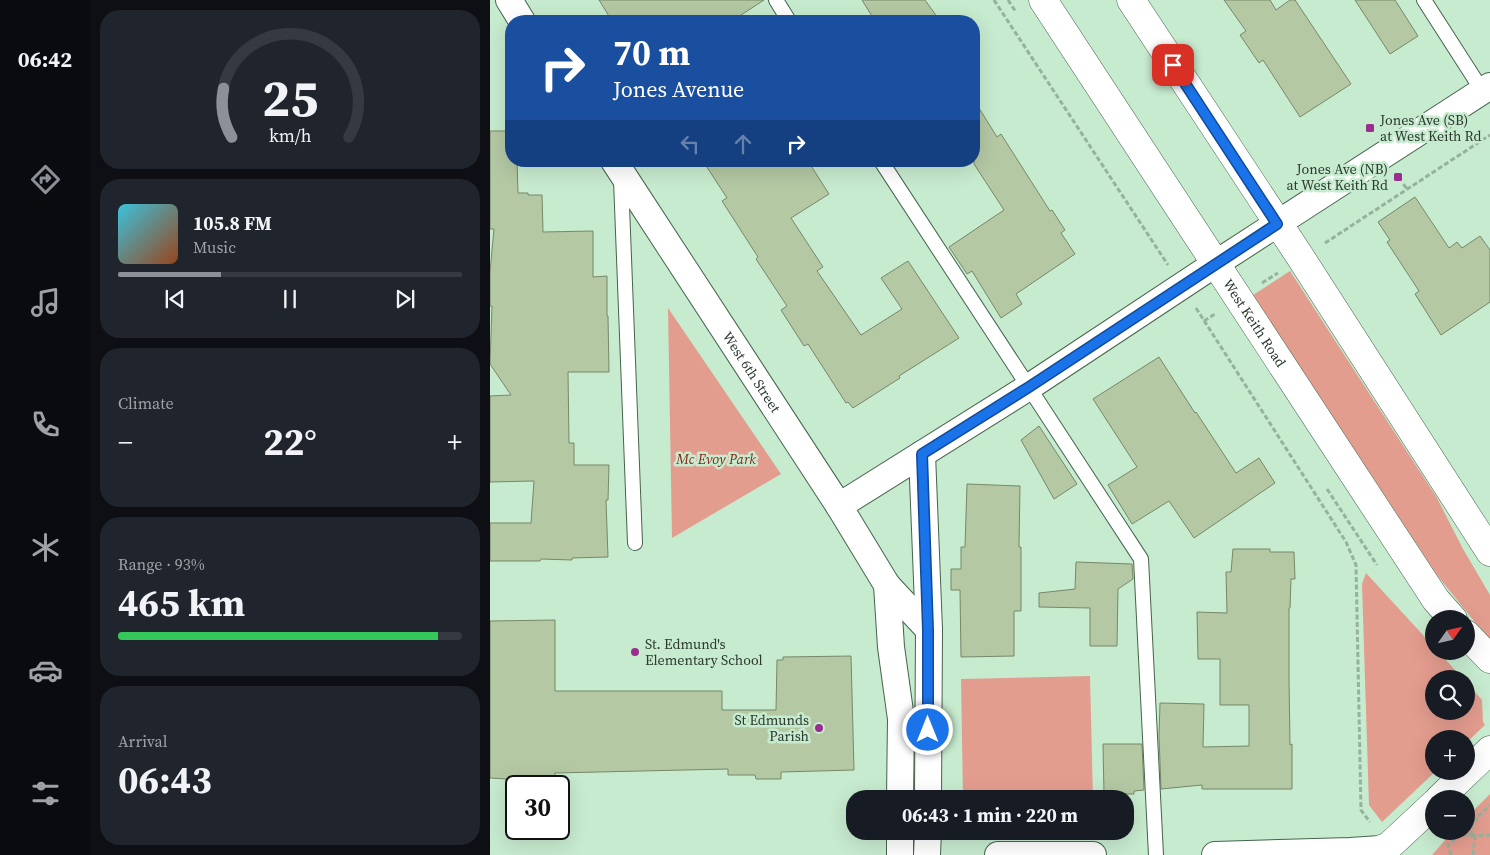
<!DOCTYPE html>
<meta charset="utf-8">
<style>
body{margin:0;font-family:"Source Serif 4",serif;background:#20242c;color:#f1f3f6;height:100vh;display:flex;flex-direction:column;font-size:19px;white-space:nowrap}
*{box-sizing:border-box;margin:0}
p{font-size:16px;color:#9ea1a6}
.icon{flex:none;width:28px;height:28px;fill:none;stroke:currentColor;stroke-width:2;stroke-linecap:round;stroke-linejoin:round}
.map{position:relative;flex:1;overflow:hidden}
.drawer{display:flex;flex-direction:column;gap:10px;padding:10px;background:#0d0f14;width:400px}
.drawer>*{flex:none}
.hud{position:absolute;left:15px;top:15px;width:475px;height:152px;border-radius:20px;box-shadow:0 5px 20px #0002;background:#1a4fa0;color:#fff;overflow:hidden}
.needle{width:32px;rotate:56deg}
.fabs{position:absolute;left:935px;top:610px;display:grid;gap:10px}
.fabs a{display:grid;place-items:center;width:50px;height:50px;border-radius:50%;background:#171b24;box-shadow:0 5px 20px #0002;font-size:25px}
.speed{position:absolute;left:15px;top:775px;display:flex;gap:10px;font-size:25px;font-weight:700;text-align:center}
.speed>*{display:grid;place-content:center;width:65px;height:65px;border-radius:50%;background:#171b24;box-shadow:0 5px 20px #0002;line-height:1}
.speed .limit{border:2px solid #111;border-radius:8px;background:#fff;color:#111}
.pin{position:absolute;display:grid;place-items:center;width:42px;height:42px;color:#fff;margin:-21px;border-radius:10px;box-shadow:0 2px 8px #0006}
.me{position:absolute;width:55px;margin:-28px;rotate:0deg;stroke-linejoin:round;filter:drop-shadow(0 0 4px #0008)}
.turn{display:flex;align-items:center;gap:18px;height:105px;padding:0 25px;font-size:22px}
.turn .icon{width:65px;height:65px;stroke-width:2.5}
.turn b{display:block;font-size:35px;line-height:42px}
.lanes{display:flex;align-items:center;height:48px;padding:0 25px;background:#0003;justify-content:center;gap:25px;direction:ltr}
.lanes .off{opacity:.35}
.big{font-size:38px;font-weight:700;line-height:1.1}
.drawer .widget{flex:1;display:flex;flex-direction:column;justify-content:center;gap:8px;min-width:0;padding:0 18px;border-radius:20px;background:#20242c}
.drawer .dial{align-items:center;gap:0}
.dial svg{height:130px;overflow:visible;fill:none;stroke:#363941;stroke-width:7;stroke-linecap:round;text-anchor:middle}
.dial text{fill:#f1f3f6;stroke:none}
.song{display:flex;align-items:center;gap:15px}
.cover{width:60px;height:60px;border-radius:8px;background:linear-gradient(135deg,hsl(190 70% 55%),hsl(20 70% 35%))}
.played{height:5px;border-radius:2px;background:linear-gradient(90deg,#8c9099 30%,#363941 30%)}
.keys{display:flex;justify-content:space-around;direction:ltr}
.heat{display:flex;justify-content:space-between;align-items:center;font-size:28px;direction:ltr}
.charge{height:8px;border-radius:4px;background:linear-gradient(90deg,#34c759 93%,#363941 0)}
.trip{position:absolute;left:356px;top:790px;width:288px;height:50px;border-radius:20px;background:#171b24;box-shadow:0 5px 20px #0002;font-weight:700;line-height:50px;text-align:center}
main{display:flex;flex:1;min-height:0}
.menu{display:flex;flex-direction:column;width:90px;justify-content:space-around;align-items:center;background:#090b0e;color:#9ea1a6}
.menu .icon{width:35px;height:35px}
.menu .selected{color:#8c9099}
.menu b{font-size:22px;color:#f1f3f6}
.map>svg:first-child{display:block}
.green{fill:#e39d8f}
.building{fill:#b4c8a4;stroke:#768867}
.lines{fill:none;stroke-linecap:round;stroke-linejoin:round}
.service-casing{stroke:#45644c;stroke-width:16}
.minor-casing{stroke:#45644c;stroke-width:28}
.tertiary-casing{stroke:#45644c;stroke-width:29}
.secondary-casing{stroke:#45644c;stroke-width:29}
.path{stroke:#95b29c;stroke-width:3;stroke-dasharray:5 2.5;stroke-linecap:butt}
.service{stroke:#fff;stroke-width:14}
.minor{stroke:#fff;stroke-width:26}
.tertiary{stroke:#fff;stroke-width:28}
.secondary{stroke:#fff;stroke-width:28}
.route-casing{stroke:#114b97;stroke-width:12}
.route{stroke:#1a73e8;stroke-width:9}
.poi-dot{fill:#992e90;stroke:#c7ebcf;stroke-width:2}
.labels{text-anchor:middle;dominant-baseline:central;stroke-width:5;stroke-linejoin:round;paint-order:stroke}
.poi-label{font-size:14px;fill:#2b392f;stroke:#c7ebcf;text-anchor:start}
.street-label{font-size:14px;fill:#2b392f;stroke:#c7ebcf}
.park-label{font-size:14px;font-style:italic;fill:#882415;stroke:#c7ebcf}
</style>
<main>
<nav class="menu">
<b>06:42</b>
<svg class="icon selected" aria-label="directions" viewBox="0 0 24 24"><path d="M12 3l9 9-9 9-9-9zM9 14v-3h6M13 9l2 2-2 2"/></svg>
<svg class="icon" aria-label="music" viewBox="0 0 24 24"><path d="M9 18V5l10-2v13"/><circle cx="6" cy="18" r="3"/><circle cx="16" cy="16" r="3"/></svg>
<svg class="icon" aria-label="phone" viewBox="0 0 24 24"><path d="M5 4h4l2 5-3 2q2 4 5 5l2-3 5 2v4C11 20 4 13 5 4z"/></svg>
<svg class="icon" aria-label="climate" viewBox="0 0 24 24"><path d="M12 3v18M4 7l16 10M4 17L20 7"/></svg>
<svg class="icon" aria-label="car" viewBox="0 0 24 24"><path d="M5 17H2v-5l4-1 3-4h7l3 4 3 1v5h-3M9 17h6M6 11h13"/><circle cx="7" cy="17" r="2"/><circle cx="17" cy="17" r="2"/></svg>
<svg class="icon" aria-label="filters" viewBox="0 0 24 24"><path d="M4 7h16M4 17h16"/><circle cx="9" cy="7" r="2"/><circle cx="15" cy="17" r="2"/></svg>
</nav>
<section class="drawer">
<div class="widget dial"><svg viewBox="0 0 100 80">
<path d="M14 69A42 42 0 1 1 86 69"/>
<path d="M14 69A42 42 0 0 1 9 39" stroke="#8c9099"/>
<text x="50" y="56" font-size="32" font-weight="700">25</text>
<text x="50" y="72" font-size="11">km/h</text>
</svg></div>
<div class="widget">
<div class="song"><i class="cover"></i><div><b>105.8 FM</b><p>Music</p></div></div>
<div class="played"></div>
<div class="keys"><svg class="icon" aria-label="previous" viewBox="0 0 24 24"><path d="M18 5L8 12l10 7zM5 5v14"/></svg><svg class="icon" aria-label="pause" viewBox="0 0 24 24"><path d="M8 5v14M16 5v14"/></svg><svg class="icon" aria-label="next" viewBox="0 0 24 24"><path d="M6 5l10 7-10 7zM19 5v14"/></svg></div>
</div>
<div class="widget"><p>Climate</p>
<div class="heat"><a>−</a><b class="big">22°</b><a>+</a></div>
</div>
<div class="widget"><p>Range · 93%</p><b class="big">465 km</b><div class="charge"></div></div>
<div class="widget"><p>Arrival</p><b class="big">06:43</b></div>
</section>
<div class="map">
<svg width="1000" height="855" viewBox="0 0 1000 855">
<rect width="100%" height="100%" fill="#c7ebcf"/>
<!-- green -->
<path class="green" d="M800 271 947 498 973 549 1000 595V639L988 626 947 575 763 295Z
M178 308 291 474 182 538Z
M876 573 944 647V651H948L973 679H944V711H976V682L992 700 993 722 995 725 976 743V739H944V771H946L892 822 879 805 872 584Z
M600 676 603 799H473L471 679Z
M1000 794V855H942L963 831H976V818Z"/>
<!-- building -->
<path class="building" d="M109 0H274L242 21H122Z
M372 0H435L450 21H385Z
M734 0H780L786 10 800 0H805L861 84 810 117 773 60 769 63 750 35 756 31Z
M865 0H905L928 36 900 54Z
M484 100 507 137 511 134 560 211 562 210 575 230 571 233 585 254 526 294 532 304 511 318 482 271 477 274 459 247 514 210 484 164Z
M0 131H21V161H27L28 193H38V195H52L53 232 103 231V277L117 276V316H118L119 372H78L79 443H84V465H119L118 500H116L118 557 82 558V560L51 559 50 561H0V523H41L44 481 0 482V396L21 395 0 364 2 306H0V272L4 229H0Z
M213 161H318L339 194 301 218 333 267 327 271 371 335 412 309 391 278 418 261 469 338 409 376 410 378 363 408 358 402 356 403 318 344 314 346 291 310 297 306 266 259 268 257 232 201 237 198Z
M925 197 959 248 967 242 972 248 990 236 1000 250V302L951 335 925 294 929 291 897 242 900 240 888 222Z
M669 357 705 413 706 412 746 473 769 458 785 483 704 538 679 501 642 524 618 485 647 467 603 399Z
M549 426 587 484 564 499 531 440Z
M477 484 530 486 529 547H531V611H524V656L471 657 470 590H461V569H471V547H475Z
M743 549H780V552H804L805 579H801L800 608H799V678L800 745 802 744V789H712V785L671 789 669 736 670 703 714 704 713 747 759 746V705H730V659H708L707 612 737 613 736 572H741Z
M586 562 642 564 643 579 628 589 627 646H600V608L549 607V593L585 589Z
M65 620V691H232V710H286L287 660H293V657L361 656 364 770 291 772V779H266L265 775H238V769L65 773V782L0 778V621Z
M613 744H652L654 790 644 791V794H614Z"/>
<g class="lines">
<!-- service casing -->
<g class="service-casing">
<path id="service" d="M286 0 299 21
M934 0 995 95
M391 161 651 559 666 855
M131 180 145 543"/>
</g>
<!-- minor casing -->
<g class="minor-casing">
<g id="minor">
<path d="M19 0 32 21"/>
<path id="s1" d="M124 161 349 506 397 585 439 630"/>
<path d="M432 454 439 630 438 799"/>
<path d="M349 506 539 387 725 264 1000 86"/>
<path d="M397 585 401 647 411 719 410 799"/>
<path d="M410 855V831"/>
<path d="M437 855 438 831"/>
<path d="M508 855H603"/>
<path d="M725 855 860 851 891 849"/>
</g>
</g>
<!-- tertiary casing -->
<g class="tertiary-casing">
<path id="tertiary" d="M949 799 1000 750
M891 855V849L899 846 944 804"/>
</g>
<!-- secondary casing -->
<g class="secondary-casing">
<g id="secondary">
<path id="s2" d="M553 0 946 600 963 619"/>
<path d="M641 0 811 258 1000 552"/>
<path d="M976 634 1000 659"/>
</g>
</g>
<!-- path -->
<path class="path" d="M504 0 678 265
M518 0 526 12
M909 178 917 189
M835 243 1000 135
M772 283 788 273
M706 308 856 542 866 565 871 810 880 822
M714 321 725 314
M837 489 887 565
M981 836 1000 835
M961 855 958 845 971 834 981 836 982 823 1000 805
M983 855 985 836"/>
<!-- service -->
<use href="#service" class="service"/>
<!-- minor -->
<use href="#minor" class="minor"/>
<!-- tertiary -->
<use href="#tertiary" class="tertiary"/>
<!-- secondary -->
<use href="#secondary" class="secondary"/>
</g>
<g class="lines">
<!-- route casing -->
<g class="route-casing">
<path id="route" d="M438 730V630L432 454 539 387 787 224 683 65"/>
</g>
<!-- route -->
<use href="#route" class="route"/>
</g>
<!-- markers -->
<g class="poi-dot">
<rect x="875" y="123" width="10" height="10" rx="2.5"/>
<rect x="903" y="172" width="10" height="10" rx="2.5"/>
<circle cx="145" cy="652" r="5"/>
<circle cx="329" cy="728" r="5"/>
</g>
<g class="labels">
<!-- poi labels -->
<g class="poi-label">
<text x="890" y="120">Jones Ave (SB)<tspan x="890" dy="16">at West Keith Rd</tspan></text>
<text x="898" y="169" text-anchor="end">Jones Ave (NB)<tspan x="898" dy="16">at West Keith Rd</tspan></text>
<text x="155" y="644">St. Edmund's<tspan x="155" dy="16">Elementary School</tspan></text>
<text x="319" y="720" text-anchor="end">St Edmunds<tspan x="319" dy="16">Parish</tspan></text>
</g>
<!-- street labels -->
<g class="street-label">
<text stroke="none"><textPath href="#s2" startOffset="386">West Keith Road</textPath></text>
<text stroke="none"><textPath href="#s1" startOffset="252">West 6th Street</textPath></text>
</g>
<!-- park labels -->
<g class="park-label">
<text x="226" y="459">Mc Evoy Park</text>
</g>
</g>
</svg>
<div class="fabs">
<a><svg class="needle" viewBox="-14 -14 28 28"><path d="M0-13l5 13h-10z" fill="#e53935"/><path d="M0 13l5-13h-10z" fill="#9ea1a6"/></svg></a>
<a><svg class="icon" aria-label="search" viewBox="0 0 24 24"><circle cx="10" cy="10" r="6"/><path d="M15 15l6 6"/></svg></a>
<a>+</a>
<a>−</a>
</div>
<div class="speed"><div class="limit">30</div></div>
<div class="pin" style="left:683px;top:65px;background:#d93025"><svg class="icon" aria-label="arrive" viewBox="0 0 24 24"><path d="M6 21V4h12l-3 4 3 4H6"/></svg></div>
<svg class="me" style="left:438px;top:730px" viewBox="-20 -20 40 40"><circle r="17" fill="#1a73e8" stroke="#fff" stroke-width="3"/><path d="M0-11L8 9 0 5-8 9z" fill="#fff"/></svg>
<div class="trip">06:43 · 1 min · 220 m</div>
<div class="hud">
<div class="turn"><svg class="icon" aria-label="right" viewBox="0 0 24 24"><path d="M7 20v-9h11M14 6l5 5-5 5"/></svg><div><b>70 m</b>Jones Avenue</div></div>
<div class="lanes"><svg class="icon off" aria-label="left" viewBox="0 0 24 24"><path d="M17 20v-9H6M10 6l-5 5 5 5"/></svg><svg class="icon off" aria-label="ahead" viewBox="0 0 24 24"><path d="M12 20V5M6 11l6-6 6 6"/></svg><svg class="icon" aria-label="right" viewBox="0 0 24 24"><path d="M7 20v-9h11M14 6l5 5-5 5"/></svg></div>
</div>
</div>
</main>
